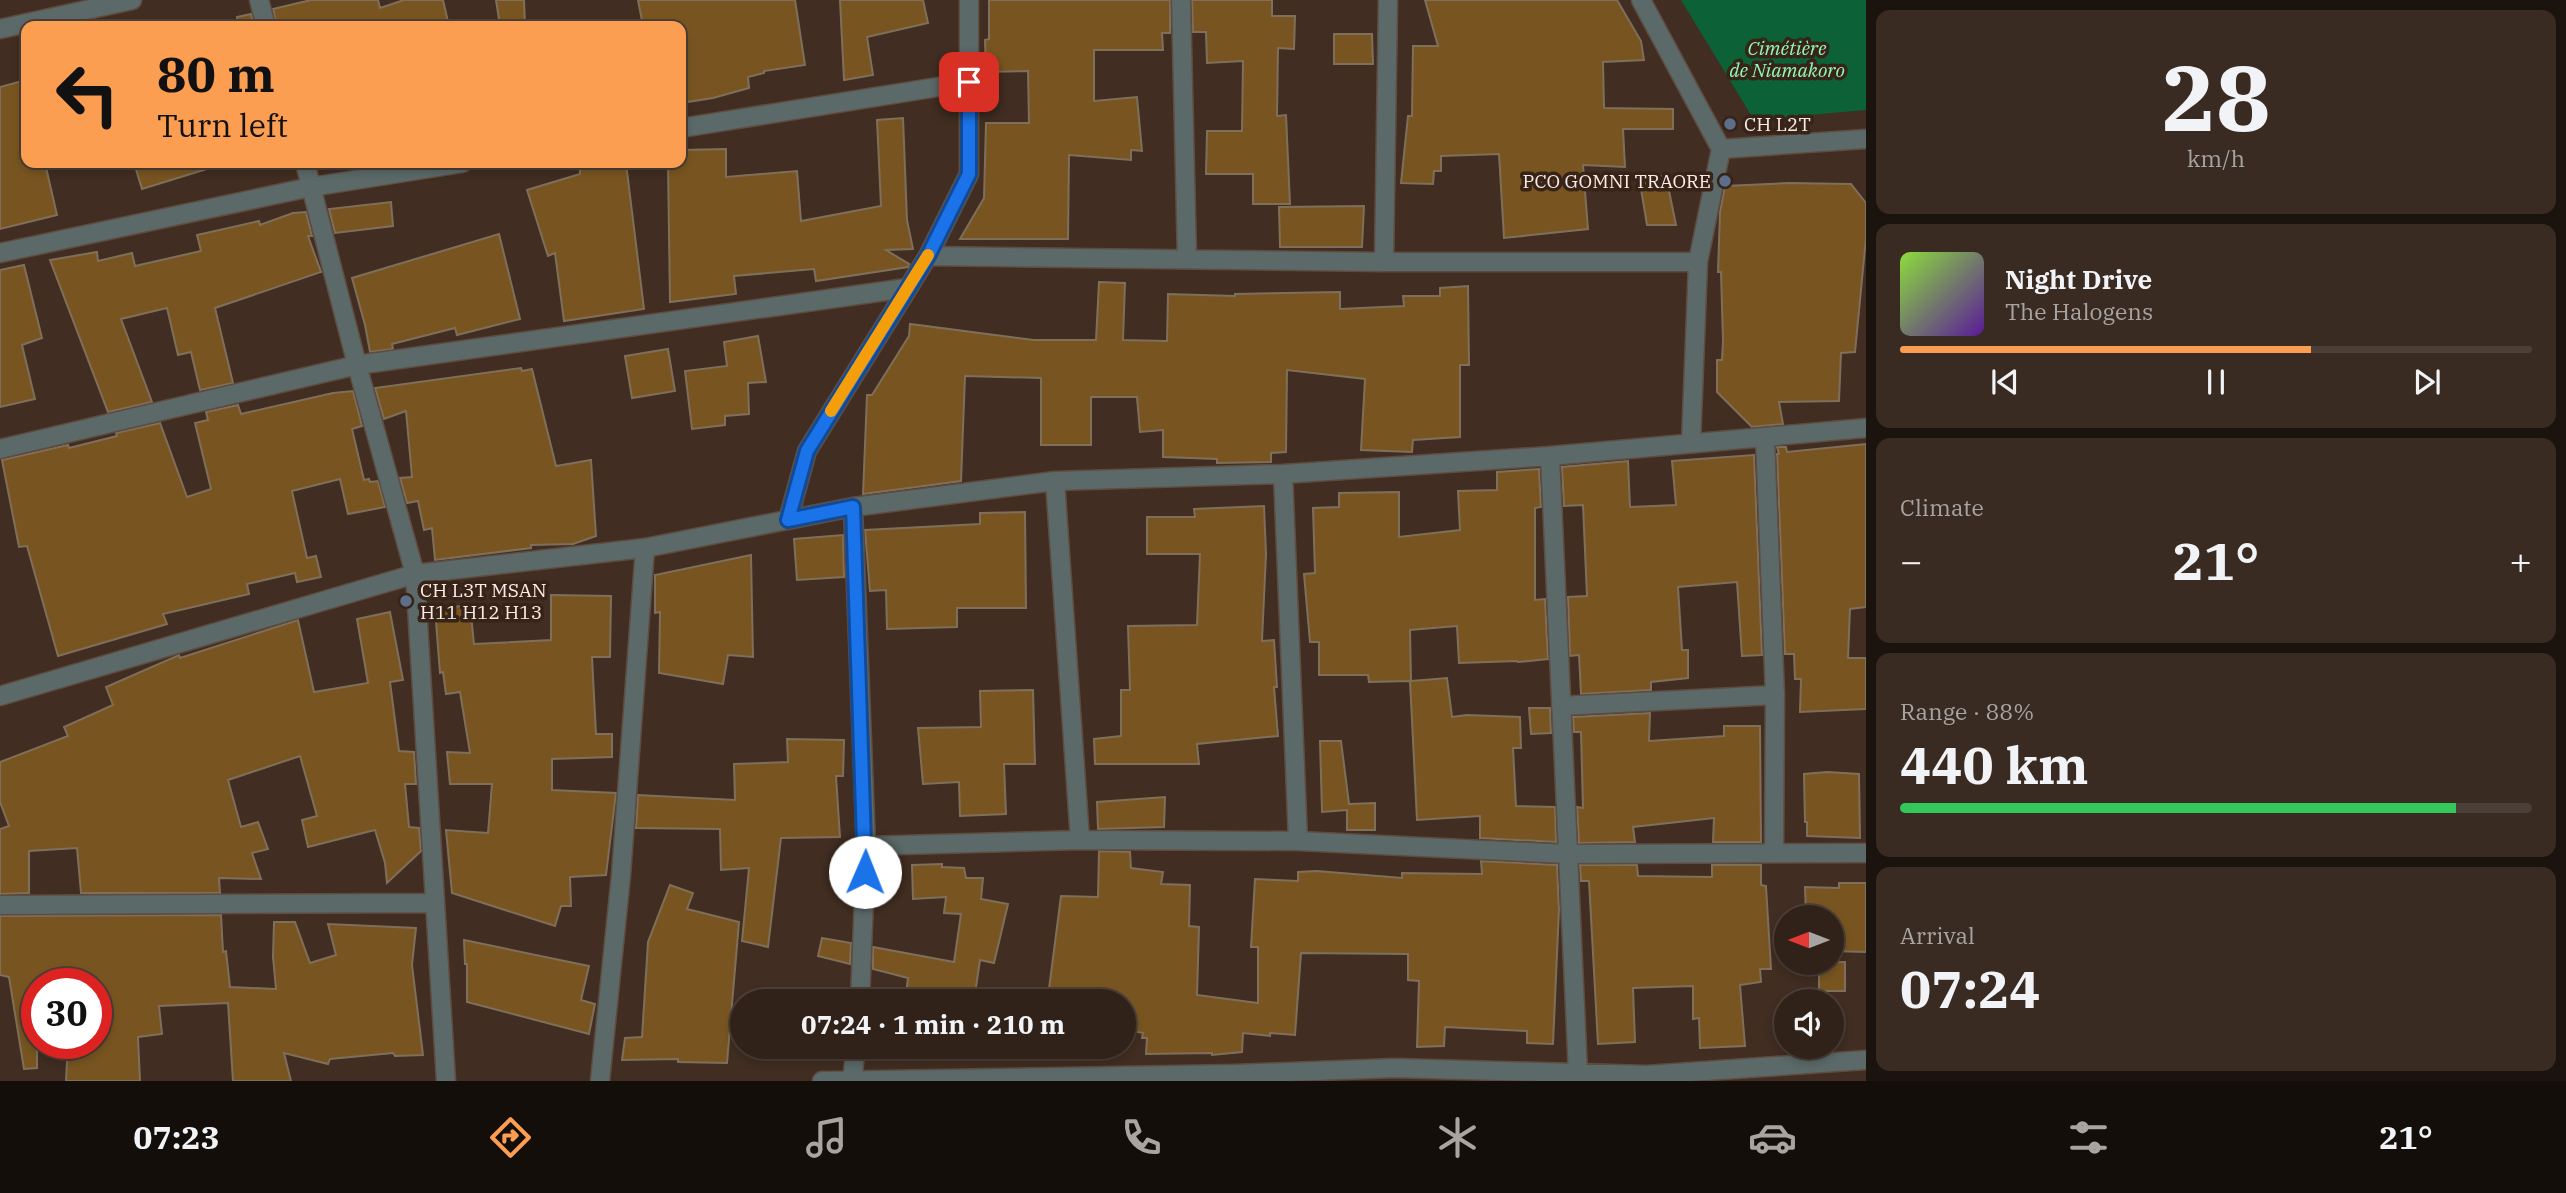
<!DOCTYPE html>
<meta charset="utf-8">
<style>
body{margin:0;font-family:"IBM Plex Serif",serif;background:#392a22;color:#f1f3f6;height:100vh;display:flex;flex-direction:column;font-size:26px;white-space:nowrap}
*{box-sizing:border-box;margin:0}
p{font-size:23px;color:#a8a4a2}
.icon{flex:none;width:38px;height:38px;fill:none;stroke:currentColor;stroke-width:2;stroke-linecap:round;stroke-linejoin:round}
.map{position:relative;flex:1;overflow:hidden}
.details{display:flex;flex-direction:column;gap:10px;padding:10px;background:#1b130e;width:700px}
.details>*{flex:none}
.banner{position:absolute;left:21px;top:21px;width:665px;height:147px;border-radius:14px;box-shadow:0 4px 10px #0003,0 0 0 2px #4c3f38;background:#fb9e51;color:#111;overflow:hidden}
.needle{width:46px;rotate:270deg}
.controls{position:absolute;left:1774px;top:905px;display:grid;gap:14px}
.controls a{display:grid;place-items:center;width:70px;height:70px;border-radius:50%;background:#312219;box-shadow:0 4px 10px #0003,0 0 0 2px #4c3f38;font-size:35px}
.speed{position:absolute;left:21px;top:968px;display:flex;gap:14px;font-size:35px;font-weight:700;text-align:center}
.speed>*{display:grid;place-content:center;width:91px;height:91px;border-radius:50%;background:#312219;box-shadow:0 4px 10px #0003,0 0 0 2px #4c3f38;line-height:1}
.speed .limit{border:10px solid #d22;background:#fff;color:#111}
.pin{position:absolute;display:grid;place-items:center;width:60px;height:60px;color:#fff;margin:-30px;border-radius:14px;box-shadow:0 4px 10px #0006}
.me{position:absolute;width:77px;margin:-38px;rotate:1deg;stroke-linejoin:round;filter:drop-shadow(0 0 5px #0008)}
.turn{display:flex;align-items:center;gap:24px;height:147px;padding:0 21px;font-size:32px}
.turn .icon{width:91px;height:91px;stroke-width:2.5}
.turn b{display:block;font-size:49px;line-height:60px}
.big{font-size:52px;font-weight:700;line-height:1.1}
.details .widget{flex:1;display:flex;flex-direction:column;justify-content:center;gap:10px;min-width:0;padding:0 24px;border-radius:14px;background:#392a22}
.details .dial{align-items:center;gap:0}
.dial b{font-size:91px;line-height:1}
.song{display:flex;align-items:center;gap:21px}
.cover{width:84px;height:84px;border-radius:10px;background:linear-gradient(135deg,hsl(90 70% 55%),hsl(270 70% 35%))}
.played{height:7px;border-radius:4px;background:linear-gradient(90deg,#fb9e51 65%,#4c3f38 65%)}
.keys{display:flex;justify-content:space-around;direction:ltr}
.heat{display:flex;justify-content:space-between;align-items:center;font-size:38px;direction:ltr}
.charge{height:10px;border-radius:5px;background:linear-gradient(90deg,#34c759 88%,#4c3f38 0)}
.trip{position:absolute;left:730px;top:989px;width:406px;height:70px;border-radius:35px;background:#312219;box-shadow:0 4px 10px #0003,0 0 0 2px #4c3f38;font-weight:700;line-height:70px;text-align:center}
.menu{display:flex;height:112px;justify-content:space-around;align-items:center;background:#140e0a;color:#a8a4a2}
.menu .icon{width:49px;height:49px}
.menu .selected{color:#fb9e51}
.menu b{font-size:32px;color:#f1f3f6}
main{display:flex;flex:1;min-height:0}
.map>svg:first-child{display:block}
.green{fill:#0c6137}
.building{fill:#785520;stroke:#7f6f5a;stroke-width:2}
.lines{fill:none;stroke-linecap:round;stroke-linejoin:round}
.minor-casing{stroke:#5f4c40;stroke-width:21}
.tertiary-casing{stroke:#5f4c40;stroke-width:21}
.minor{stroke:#5b6969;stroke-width:18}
.tertiary{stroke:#5b6969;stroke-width:18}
.route-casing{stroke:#114b97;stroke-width:18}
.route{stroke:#1a73e8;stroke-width:12}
.slow{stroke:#f59e0b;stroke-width:12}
.service-dot{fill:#5c6f8a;stroke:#372318;stroke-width:2.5}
.labels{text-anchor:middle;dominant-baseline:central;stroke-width:7;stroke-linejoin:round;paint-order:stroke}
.park-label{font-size:19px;font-style:italic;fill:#92f9b8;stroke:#372318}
.poi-label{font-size:19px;fill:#faece5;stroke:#372318;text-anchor:start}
</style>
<main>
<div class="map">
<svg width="1866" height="1081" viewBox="0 0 1866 1081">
<rect width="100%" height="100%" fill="#412d21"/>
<!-- green -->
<path class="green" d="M1681 0H1866V110L1754 120Z"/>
<!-- building -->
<path class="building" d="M311 0H378L380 8 404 0H443L449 26H277L273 9Z
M496 0H524L525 26H500Z
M638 0H795L805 65 764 71V73L748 77 749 88 713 98 681 103V26H643Z
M840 0H923L928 23 867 37 873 75 844 80Z
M989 0H1170V33H1162L1163 50H1094V101L1137 97 1142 151 1131 150V160L1069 155 1068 239H960L984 198 986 123H1029L1028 71 986 72 985 40 989 39Z
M1192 0H1272V16H1295L1294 49 1278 48 1277 116 1286 115 1290 204H1253V174H1206L1207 131H1242L1243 61 1207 63 1206 32H1193Z
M1425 0H1617L1641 41 1644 60 1603 62 1604 108 1673 109V129H1623L1625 167 1583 165 1588 229 1504 238 1499 154 1441 156V171H1434L1433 184 1401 183 1408 116H1412L1413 46H1438Z
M251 14 254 26H238L237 17Z
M1334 34H1372L1373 64H1334Z
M26 80V163H45L57 215 0 229V87Z
M903 118 907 220 913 249 886 250 909 264 908 267 816 281 814 269 734 276 736 294 670 302 668 163H681V150L726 149V177L797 171 801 221 881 206 877 120Z
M134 163H209L210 168 142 189Z
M626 163 644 309 564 321 555 253 548 256 527 190 580 174V168Z
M1666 176 1676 225H1647L1639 177Z
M1789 183 1851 184 1866 203V238L1855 352 1841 353 1839 401 1779 402 1783 424 1752 427 1717 392V360H1722L1723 341 1721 272H1718L1720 212 1725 186Z
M391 202 393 226 335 233 329 209Z
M1364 206 1362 247H1280L1279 207Z
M306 212 312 236H308L321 272 215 308 233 383 200 390 191 352 178 355 167 308 121 319 152 402 108 412 50 260 97 252 98 261 132 253 135 266 201 251 197 235 259 221 260 225 293 213Z
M499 234 520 319 457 335 455 328 392 344 393 349 370 352 365 325 352 278Z
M24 265 42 338 22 345 35 399 0 407V270Z
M1099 282 1125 283 1123 340 1167 341 1168 294 1235 296V294L1340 292V309L1404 306 1403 296H1440V288L1468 286 1469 365H1460V437L1413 440 1412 452 1361 450 1365 379 1287 370 1286 452 1271 453V462L1217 463V459L1163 457V430L1140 432 1137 397H1091V445H1041V378L965 376 961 481 863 494 867 395H872L909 336 910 324 1034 340H1096Z
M758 336 766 382 748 383 749 414 725 416V425L692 429 685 371 727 366 724 342Z
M668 349 675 391 632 398 625 356Z
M521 368 522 371 532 369 556 466 591 460 596 536 573 544 531 545V548L435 560 432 528 424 530 418 501 407 503 400 478 412 477 406 411 384 419 375 388Z
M353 391 362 426 352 429 364 480 369 479 370 482 378 481 385 507 348 514 340 479 292 491 307 558 316 556 321 577 297 582 295 573 247 584 249 594 163 614 167 624 58 656 27 546 19 547 2 460 68 445 69 448 117 436 116 433 160 423 187 497 211 489 195 423 208 420 206 412 238 405 241 414 333 393Z
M1866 444V607L1850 609 1848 658H1866V709L1800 712 1801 679H1795L1794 654H1785L1777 454H1779L1777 447H1786L1787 452Z
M1754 455 1762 655 1742 656 1737 582 1678 587 1682 650H1688V678L1651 682V690L1581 694 1579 655 1570 656 1568 597 1587 596 1583 505 1564 506 1562 467 1628 461 1630 507 1676 505 1672 461Z
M1539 469 1541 507 1535 508V600L1545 599 1548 659 1518 662 1517 661 1459 663 1457 626 1410 630 1411 681 1447 678 1452 717 1467 715 1520 717 1521 748H1513L1516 806 1555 807 1556 842 1480 838V816L1417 820 1410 681 1369 682 1368 675H1319V642H1310L1304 574 1315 573 1313 508 1339 507V493L1399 492V537L1460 530 1458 491 1497 490V472Z
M1264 506 1266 554 1262 641 1274 640 1277 687H1274L1278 736 1197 744 1199 764H1095L1094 739 1121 736V690H1130L1128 626 1197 625 1200 554H1147V517H1195L1194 509Z
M1025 512 1026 608H957V627L887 629 886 590 870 591 865 530 980 524V513Z
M843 535 844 577 797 580 794 539Z
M751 555 753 657 728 655 723 684 659 673 660 612 655 613V575Z
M551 595 611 596 610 657H592L596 734H612V757L552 759V790L616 793 606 875 570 877 571 906H561L555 926 452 893 446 830 488 833 492 784H450L447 752 470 753 460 692 446 694 443 672 440 673 435 609 470 605 474 644 551 640Z
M390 612 403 680 390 682 399 751 414 752 416 784H405L409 827 419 828 421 851 387 883 385 863 375 830 308 847 302 820 317 816 300 756 228 780 241 827 258 822 268 849 252 853 261 879 219 878 220 893H81L77 848 29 851V893L0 894V829L9 826 0 802V762L68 736 64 727 113 705 106 687 179 655 180 658 298 620 314 692 368 683 357 619Z
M1033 690 1035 764H1004L1006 814 960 816 959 782 923 784 918 728 981 727 980 691Z
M1529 708H1550L1551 733 1531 734Z
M1650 713 1649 741 1724 736V726H1760L1761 842H1713L1714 818 1633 827 1635 842 1579 843 1577 807 1583 808 1581 732H1574L1573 717Z
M787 739 844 740 843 776H836L840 837 781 838 768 947 742 941 749 868 721 870 720 829 636 828 638 795 735 800 734 764 788 762Z
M1320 741H1341L1349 804 1375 803V830H1347V810L1322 812Z
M1827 772 1859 774 1860 838 1807 836V822H1805L1804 774Z
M1165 797 1164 827 1098 829 1097 802Z
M1099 851 1130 852 1131 868 1163 872 1161 884 1190 885 1189 926 1199 927 1197 995 1258 1003V947H1251L1255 879 1298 881V872L1317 871 1402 878V873L1482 874 1481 861 1557 865 1559 909 1553 1044 1527 1043V1031L1445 1027 1444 1046 1417 1047 1419 981 1408 980V954L1301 953 1295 1035 1270 1033V1036L1243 1033 1242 1052 1212 1055V1053L1146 1054 1147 1038H1142L1143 1033 1124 1029V1001L1049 989 1061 896 1098 897Z
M942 864V867L964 868 966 878H983L981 899 1008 904 994 963 980 960 974 1001H905L908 978 873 969V947L954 962 961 914 944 913 946 897 913 899 912 865Z
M1580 865H1637L1638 876 1712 877V865H1761V885L1766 886 1771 969H1760L1761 982 1740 985 1745 1046 1700 1048 1699 1018 1693 1019V986L1633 988 1635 1042 1598 1044 1589 881H1581Z
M1839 883H1866V952L1832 951V917H1806L1805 887 1839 888Z
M670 885 693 893 687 909 739 922 727 1063 678 1062V1059L622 1060 625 1038 642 1037 648 942Z
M221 915 223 952 226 951 230 987 276 989 273 957 274 922H295L310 963 336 955 328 924 416 928 412 965 423 1055 395 1056 393 1053 330 1059 328 1064 284 1053 291 1081H233L228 1003 159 1006 162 1034 138 1037 140 1081H66L68 1043H96V984H37V1068L24 1069 9 977 0 975V916Z
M822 938 851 943 850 964 818 956Z
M464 940 589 966 581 1000 595 1004 589 1034 467 1002V964H465Z
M1819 962H1845V991H1819Z"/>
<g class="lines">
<!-- minor casing -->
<g class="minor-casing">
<path id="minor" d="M259 0 266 26
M1181 0 1187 259
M1641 0 1721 149 1866 139
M681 128 969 82
M305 163 357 365 415 574 446 1081
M0 253 311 187 462 163
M928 256 1384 262H1698
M1384 262 1388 0
M1765 437 1775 695 1774 853
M1691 443 1698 262 1721 149
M0 449 357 365 907 288
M1550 456 1578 1073
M1283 474 1298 841
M1055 481 1080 840
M853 507 866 846 860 1001
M788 520 807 451 928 256 969 174V0
M0 696 415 574 645 548 853 507 1055 481 1283 474 1550 456 1866 428
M1561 706 1775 695
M866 846 1080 840 1298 841 1568 854 1866 853
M0 905 435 903
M600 1081 621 875 645 548
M822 1081 1235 1074 1395 1068 1647 1075 1866 1060
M852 1081 856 1046"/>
</g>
<!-- tertiary casing -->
<g class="tertiary-casing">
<path id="tertiary" d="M0 29 132 0"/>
</g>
<!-- minor -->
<use href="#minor" class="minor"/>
<!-- tertiary -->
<use href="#tertiary" class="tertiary"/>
</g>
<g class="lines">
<!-- route casing -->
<g class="route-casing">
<path id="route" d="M865 872 853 507 788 520 807 451 928 256 969 174V82"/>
</g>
<!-- route -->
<use href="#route" class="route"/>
<!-- slow -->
<path class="slow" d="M831 411 928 255"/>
</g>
<!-- markers -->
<g class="service-dot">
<circle cx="1730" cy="124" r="7"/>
<circle cx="1725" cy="181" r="7"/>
<circle cx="406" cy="601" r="7"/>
</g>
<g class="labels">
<!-- park labels -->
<g class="park-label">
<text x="1787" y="48">Cimétière<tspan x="1787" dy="22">de Niamakoro</tspan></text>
</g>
<!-- poi labels -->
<g class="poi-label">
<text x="1744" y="124">CH L2T</text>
<text x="1711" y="181" text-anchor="end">PCO GOMNI TRAORE</text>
<text x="420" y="590">CH L3T MSAN<tspan x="420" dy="22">H11 H12 H13</tspan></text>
</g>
</g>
</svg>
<div class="controls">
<a><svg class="needle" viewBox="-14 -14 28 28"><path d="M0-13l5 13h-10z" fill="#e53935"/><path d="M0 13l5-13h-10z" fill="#a8a4a2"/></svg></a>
<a><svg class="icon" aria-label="sound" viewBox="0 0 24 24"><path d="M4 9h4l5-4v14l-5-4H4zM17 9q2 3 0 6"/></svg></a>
</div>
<div class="speed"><div class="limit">30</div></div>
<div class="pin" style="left:969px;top:82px;background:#d93025"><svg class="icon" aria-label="arrive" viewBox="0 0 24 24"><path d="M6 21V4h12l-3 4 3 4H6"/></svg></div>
<svg class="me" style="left:865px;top:872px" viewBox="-20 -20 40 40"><circle r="19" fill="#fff"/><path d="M0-13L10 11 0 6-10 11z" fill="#1a73e8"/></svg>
<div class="trip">07:24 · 1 min · 210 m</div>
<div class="banner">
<div class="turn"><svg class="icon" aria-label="left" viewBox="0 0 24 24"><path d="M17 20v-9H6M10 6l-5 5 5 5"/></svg><div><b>80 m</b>Turn left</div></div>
</div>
</div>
<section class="details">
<div class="widget dial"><b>28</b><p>km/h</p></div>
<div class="widget">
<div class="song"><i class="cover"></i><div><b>Night Drive</b><p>The Halogens</p></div></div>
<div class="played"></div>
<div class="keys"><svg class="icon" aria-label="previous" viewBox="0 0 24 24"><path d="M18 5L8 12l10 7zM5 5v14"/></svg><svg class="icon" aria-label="pause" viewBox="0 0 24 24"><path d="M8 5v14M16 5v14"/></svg><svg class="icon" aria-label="next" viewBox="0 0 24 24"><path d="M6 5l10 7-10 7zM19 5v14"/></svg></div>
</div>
<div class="widget"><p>Climate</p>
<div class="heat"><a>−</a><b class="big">21°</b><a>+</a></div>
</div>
<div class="widget"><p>Range · 88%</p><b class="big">440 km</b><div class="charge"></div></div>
<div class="widget"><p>Arrival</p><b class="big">07:24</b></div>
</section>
</main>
<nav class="menu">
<b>07:23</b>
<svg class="icon selected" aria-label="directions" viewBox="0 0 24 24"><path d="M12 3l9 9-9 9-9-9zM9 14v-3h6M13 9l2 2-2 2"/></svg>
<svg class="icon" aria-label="music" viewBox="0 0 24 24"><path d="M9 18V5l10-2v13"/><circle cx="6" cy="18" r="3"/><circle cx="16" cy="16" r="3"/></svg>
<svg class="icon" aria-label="phone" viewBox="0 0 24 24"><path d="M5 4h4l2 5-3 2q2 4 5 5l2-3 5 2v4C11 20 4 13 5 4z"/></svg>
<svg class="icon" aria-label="climate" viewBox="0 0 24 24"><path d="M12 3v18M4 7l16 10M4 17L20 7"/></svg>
<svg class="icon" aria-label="car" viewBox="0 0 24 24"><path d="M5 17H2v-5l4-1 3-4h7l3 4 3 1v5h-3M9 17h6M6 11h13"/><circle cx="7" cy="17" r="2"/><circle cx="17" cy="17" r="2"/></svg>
<svg class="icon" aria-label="filters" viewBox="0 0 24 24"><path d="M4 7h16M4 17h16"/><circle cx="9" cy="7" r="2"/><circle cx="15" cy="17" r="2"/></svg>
<b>21°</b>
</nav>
